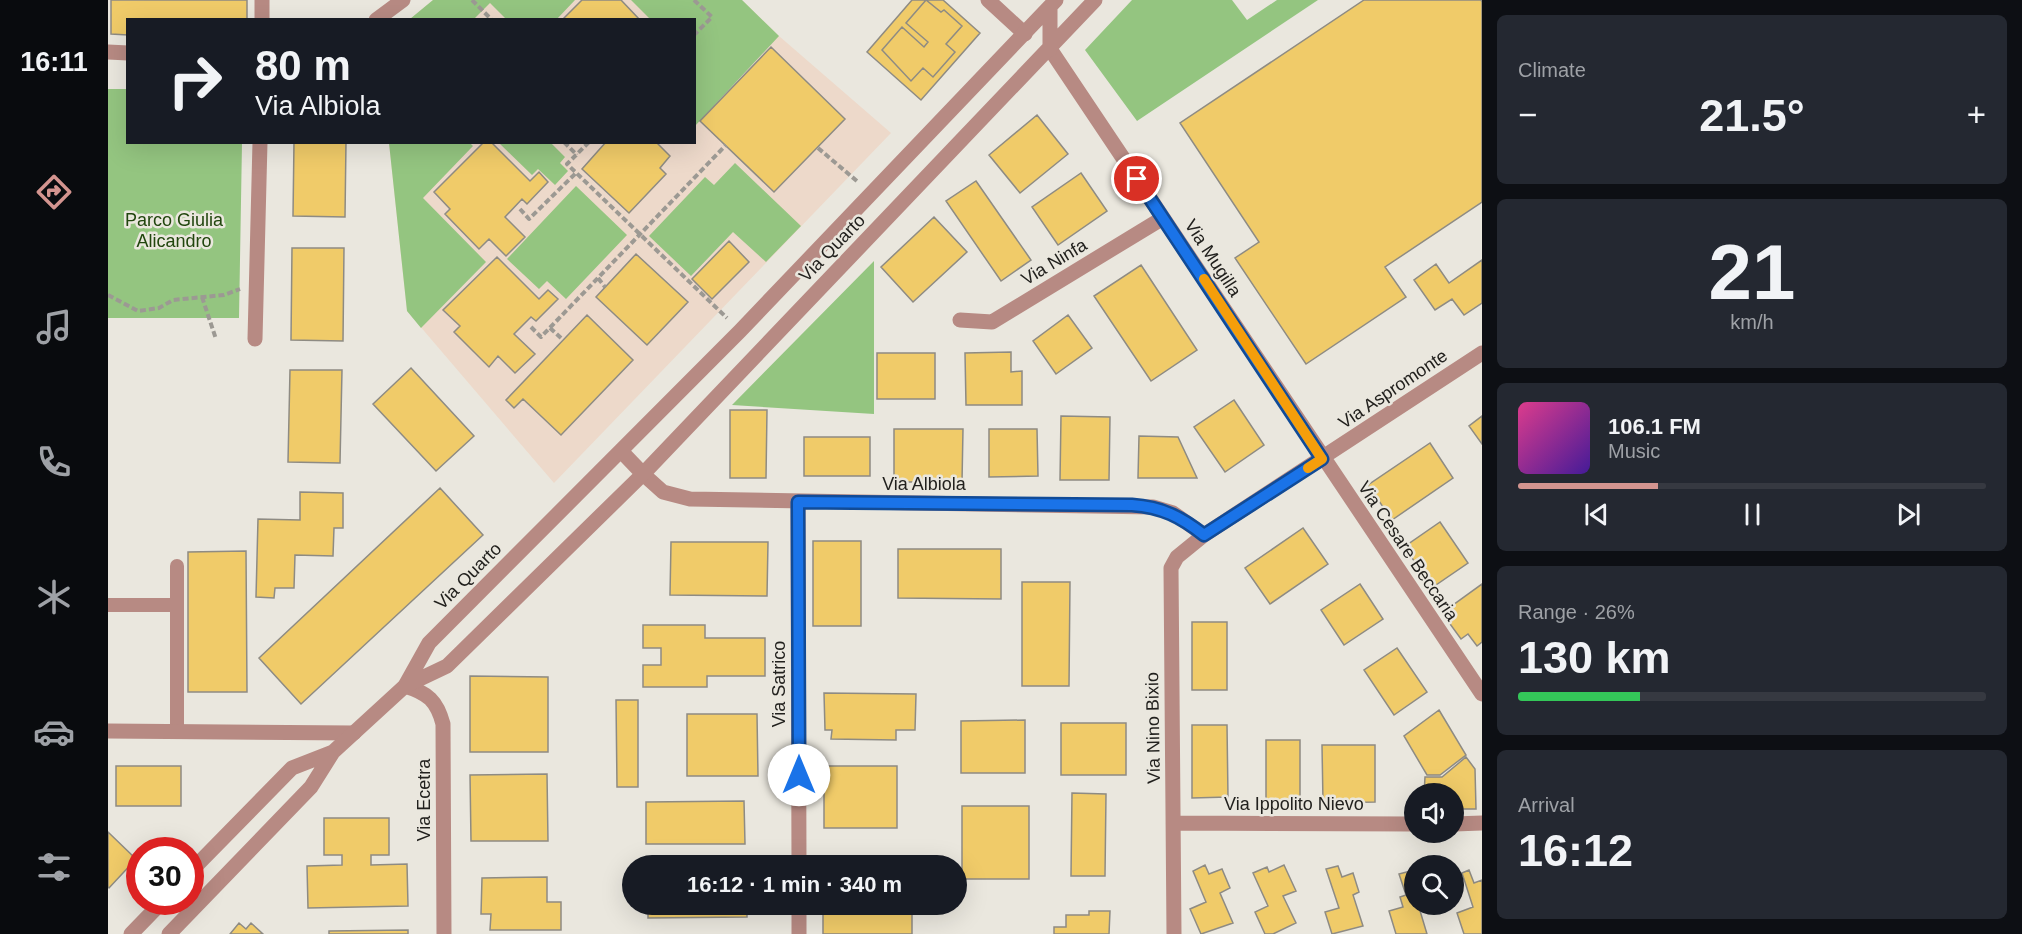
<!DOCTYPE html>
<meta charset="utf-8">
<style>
body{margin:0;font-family:Helvetica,sans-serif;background:#242831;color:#f1f3f6;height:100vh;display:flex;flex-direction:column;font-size:22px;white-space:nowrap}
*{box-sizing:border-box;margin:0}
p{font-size:20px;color:#9ea1a6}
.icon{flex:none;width:33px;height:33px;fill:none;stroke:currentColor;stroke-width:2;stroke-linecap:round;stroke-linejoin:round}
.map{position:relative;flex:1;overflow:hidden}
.side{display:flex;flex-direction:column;gap:15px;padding:15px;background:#0d0f14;width:540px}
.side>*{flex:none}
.banner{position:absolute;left:18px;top:18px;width:570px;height:126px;border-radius:0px;box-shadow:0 6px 24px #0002;background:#171b24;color:#f1f3f6;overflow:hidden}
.buttons{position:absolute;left:1296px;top:783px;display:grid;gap:12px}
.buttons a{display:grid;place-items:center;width:60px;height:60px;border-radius:50%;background:#171b24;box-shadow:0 6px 24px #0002;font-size:30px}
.speed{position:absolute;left:18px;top:837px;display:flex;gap:12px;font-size:30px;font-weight:700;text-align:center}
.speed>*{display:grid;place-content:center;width:78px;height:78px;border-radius:50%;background:#171b24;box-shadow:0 6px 24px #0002;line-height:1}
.speed .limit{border:9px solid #d22;background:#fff;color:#111}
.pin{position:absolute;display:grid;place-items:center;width:51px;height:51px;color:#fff;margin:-26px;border:3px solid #fff;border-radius:50%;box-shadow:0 2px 6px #0007}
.me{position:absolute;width:66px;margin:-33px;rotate:0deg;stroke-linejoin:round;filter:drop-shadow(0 0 4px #0008)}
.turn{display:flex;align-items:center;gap:21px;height:126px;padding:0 30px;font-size:27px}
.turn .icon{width:78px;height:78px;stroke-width:2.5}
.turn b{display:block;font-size:42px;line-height:51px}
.big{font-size:45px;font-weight:800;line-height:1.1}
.side .card{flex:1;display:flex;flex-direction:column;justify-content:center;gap:9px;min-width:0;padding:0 21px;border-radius:9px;background:#242831}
.side .dial{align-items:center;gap:0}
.dial b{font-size:78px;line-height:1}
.song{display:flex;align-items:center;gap:18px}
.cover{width:72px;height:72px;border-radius:9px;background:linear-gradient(135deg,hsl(330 70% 55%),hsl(260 70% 35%))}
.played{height:6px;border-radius:3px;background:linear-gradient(90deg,#d3948f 30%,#363941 30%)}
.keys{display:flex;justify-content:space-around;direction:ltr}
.heat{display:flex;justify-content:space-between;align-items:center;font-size:33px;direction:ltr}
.charge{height:9px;border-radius:4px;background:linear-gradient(90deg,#34c759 26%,#363941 0)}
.trip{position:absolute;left:514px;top:855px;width:345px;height:60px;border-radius:30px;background:#171b24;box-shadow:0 6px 24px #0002;font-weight:800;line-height:60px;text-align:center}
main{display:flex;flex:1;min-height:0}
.dock{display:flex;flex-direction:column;width:108px;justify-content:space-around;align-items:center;background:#090b0e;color:#9ea1a6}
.dock .icon{width:42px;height:42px}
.dock .active{color:#d3948f}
.dock b{font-size:27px;color:#f1f3f6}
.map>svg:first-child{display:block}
.education{fill:#edd9ca}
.green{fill:#94c580}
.building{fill:#f0cb69;stroke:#8e8b83;stroke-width:1.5}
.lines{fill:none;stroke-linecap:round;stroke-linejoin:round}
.path{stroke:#9c9993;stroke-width:4;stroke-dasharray:6 3;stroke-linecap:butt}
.service{stroke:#b78a83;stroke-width:14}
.minor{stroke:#b78a83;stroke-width:15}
.tertiary{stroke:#b78a83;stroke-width:15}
.route-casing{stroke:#114b97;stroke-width:15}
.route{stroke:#1a73e8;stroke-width:10}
.slow{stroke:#f59e0b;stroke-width:10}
.labels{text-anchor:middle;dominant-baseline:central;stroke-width:5;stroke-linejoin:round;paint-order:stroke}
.park-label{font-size:18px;fill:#21460e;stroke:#eae7de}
.street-label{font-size:18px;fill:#22211e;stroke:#eae7de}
</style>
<main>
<nav class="dock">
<b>16:11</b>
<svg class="icon active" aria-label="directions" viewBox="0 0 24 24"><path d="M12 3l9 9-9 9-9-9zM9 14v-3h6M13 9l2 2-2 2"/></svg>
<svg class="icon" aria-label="music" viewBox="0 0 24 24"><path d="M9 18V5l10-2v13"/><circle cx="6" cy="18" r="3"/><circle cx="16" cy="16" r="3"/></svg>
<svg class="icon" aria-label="phone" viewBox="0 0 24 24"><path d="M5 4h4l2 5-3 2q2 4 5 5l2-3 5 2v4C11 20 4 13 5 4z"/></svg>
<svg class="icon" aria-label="climate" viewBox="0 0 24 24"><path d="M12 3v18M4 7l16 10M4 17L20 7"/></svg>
<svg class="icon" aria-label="car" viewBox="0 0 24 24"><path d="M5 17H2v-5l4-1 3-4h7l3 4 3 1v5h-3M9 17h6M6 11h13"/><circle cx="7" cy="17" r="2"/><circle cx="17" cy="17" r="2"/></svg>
<svg class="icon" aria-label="filters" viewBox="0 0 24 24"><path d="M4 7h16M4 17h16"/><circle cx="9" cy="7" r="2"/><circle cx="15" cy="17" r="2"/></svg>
</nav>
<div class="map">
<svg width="1374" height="934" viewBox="0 0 1374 934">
<rect width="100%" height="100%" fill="#eae7de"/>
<!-- education -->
<path class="education" d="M325 0H634L671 36 783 133 446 483 299 311 281 143 586 142V20L302 19Z"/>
<!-- green -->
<path class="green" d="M325 0H467L449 19H398L382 3 366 19H302Z
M523 0H634L671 36 587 126 586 20 542 19Z
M1024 0H1124L1139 20 1169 0H1210L1029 121 977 50Z
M0 89H19L20 142 134 143 131 318H0Z
M362 143 365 146 315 198 378 262 313 328 299 311 281 143Z
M391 143H443L457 157 452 163 460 171 447 185 430 169 424 175Z
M627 163 693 226 658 262 625 232 583 276 541 236 597 177 606 185Z
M468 186 519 235 458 299 439 281 431 289 399 259Z
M766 261V414L624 405Z"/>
<!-- building -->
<path class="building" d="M3 0H139V20H20V35L3 34Z
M474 0H513L532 20H454Z
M804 0H835L872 33 813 100 759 52Z
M818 0 833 12 836 10 854 26 838 44 847 52 825 77 815 68 803 81 774 50 794 27 816 47 820 42 798 23Z
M1256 0H1373L1374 2V202L1277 267 1298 297 1198 364 1127 258 1151 242 1072 123Z
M663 47 737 119 666 192 592 121Z
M929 115 960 154 912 193 881 155Z
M186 142H238L237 217 185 216Z
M376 142H383L422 181 431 172 440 182 419 204 414 199 397 217 417 237 398 256 381 239 371 249 337 214 342 209 326 192Z
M498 142H548L562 156 552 168 558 174 521 213 474 169Z
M973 173 999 211 950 245 924 207Z
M868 181 923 260 893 281 838 201Z
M826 217 859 252 805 302 773 267Z
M621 241 641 262 604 299 584 279Z
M184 248H236L235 341 183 340Z
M528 254 580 302 539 345 488 297Z
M389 257 431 299 440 290 450 299 428 321 423 317 406 334 427 354 407 373 390 356 381 367 346 332 352 326 335 310Z
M1374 260V303L1356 315 1344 299 1327 310 1306 280 1328 264 1341 283Z
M1033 265 1089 350 1043 381 986 296Z
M479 315 525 360 453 435 415 399 406 408 398 400Z
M960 315 984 348 948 374 925 341Z
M903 352V372L914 371V405H858L857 353Z
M769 353H827V399H769Z
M303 368 366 436 328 471 265 404Z
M182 370H234L232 463 180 462Z
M1126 400 1156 445 1117 472 1086 427Z
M622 410H659L658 478H622Z
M953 416 1002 417 1001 480H952Z
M1374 416V444L1361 426Z
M786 429H855L854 482H786Z
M881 429H929L930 476 881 477Z
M1031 436 1070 437 1089 478H1030Z
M696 437H762V476H696Z
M1322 443 1345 478 1284 520 1260 485Z
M332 488 375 535 193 704 151 658Z
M192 492 235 493V528H226L225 556 187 555 186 588H167L166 598 148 597 150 519 192 520Z
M1332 522 1360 563 1325 587 1296 547Z
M1195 528 1220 564 1162 604 1137 568Z
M705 541H753V626H705Z
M563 542H660L659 596 562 595Z
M790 549H893V599L790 598Z
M138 551 139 692H80V552Z
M914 582H962L961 686H914Z
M1252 584 1275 619 1236 645 1213 610Z
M1374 584V642L1369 646 1360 634 1353 639 1334 613Z
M1084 622H1119V690H1084Z
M535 625H597V638H657V676H599V687H535V665H553V648H535Z
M1289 648 1319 692 1286 715 1256 670Z
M362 676 440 677V752H362Z
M716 693 808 694 807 730H788V740L723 739 724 730H717Z
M508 700H530V787H509Z
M1331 710 1358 755 1332 775H1319L1296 736Z
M579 714H649L650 776H579Z
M917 720V773H853V721Z
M953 723H1018V775H953Z
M1084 725H1119L1120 797 1084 798Z
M1158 740H1192V802H1158Z
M1214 745H1267V802L1215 803Z
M1358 757 1367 769 1368 809H1346V794H1316L1317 777H1334Z
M8 766H73V806H8Z
M716 766H789V828H716Z
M439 774 440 841H363L362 775Z
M964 793 998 794 997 876H963Z
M636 801 637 844H538V802Z
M854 806H921V879H854Z
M216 818H281V855H263V865L299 864 300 906 200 908 199 866 234 865V855H216Z
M0 832 28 859 1 888 0 887Z
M760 858H803L804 866H760Z
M1097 865 1101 874 1114 869 1122 888 1112 893 1125 923 1093 934 1082 909 1098 902 1085 871Z
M1176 865 1188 891 1175 896 1188 923 1165 934H1157L1147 912 1160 906 1145 873 1159 867 1161 872Z
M1230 866 1234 877 1245 873 1251 892 1245 895 1255 926 1224 934 1217 912 1231 908 1218 869Z
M1306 870V904H1310L1319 934H1288L1281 911 1295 907 1292 897 1298 895 1291 874Z
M1361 870 1366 883 1374 880V934H1356L1349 913 1365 907 1354 873Z
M439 877V902H453V930H382L383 914H373L374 878Z
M540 904H639V917L540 918Z
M715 904H804V934H715Z
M981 911H1002L1001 934H946V927H958V915H981Z
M131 923 138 929 143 923 155 934H122Z
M300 930V934H221V931Z"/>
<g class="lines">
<!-- path -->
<path class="path" d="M364 0 384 20
M586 0 604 17 586 35
M456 142 469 155
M481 142 459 164 619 318
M710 148 750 182
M412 209 421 219 468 173
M490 278 497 287
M0 295 30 311 51 308 65 300 116 295 132 289
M94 297 108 339
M423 327 433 337 618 145
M442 328 453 338"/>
<!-- service -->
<path class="service" d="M69 566V731
M0 605H69"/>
<!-- minor -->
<path class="minor" d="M154 0V20
M880 0 917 34
M268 20 295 0
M942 49 1374 694
M0 52 20 53
M852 320 884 322 1055 218
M147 339 152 142
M535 474 555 492 582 499 1045 507 1065 513 1096 535
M690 503 691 866
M297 686C320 693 329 701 335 724L336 934
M0 731 246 733
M1065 823 1306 824
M1346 824 1374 823
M691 904V934
M1066 934 1063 568 1069 557 1096 535 1374 353"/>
<!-- tertiary -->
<path class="tertiary" d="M942 7V49
M513 451 535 474
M297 686 321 643 632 331 948 0
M82 872 184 768 225 752
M23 934 54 902
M61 934 203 787 225 752 297 686 339 666 535 474 987 0"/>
</g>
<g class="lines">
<!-- route casing -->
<g class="route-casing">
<path id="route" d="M691 775 690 502 1024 505C1054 507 1073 517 1096 535L1214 459 1029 179"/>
</g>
<!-- route -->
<use href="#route" class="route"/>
<!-- slow -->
<path class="slow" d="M1096 279 1214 459 1200 468"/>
</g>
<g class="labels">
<!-- park labels -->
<g class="park-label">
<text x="66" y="220">Parco Giulia<tspan x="66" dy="21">Alicandro</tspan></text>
</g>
<!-- street labels -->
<g class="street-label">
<text transform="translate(724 248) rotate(-46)">Via Quarto</text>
<text transform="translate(1105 258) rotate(57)">Via Mugilla</text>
<text transform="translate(946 262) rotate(-31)">Via Ninfa</text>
<text transform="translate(1285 389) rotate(-34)">Via Aspromonte</text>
<text x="816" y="484">Via Albiola</text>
<text transform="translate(1300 551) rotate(56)">Via Cesare Beccaria</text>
<text transform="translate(360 576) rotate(-45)">Via Quarto</text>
<text transform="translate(671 684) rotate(-90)">Via Satrico</text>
<text transform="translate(1045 728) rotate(-91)">Via Nino Bixio</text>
<text transform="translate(316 800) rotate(-90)">Via Ecetra</text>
<text x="1186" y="804">Via Ippolito Nievo</text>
</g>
</g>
</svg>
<div class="buttons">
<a><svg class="icon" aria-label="sound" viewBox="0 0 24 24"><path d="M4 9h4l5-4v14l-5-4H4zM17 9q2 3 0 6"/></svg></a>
<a><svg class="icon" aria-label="search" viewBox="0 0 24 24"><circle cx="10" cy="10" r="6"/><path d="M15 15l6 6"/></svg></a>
</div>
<div class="speed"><div class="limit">30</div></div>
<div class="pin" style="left:1029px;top:179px;background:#d93025"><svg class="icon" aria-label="arrive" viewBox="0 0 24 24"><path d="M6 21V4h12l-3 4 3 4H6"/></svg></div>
<svg class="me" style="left:691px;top:775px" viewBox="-20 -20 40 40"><circle r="19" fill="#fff"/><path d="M0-13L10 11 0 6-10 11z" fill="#1a73e8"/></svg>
<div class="trip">16:12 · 1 min · 340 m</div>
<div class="banner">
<div class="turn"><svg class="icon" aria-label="right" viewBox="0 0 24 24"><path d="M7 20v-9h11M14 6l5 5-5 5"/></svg><div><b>80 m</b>Via Albiola</div></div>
</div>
</div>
<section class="side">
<div class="card"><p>Climate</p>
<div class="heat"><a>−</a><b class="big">21.5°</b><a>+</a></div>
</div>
<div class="card dial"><b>21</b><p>km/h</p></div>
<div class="card">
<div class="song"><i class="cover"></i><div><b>106.1 FM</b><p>Music</p></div></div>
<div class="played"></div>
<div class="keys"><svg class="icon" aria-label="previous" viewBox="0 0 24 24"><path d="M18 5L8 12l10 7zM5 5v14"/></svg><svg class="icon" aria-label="pause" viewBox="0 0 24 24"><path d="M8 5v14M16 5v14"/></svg><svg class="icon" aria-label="next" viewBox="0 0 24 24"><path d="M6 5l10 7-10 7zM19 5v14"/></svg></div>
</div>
<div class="card"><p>Range · 26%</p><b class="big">130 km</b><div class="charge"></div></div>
<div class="card"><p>Arrival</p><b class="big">16:12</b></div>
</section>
</main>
